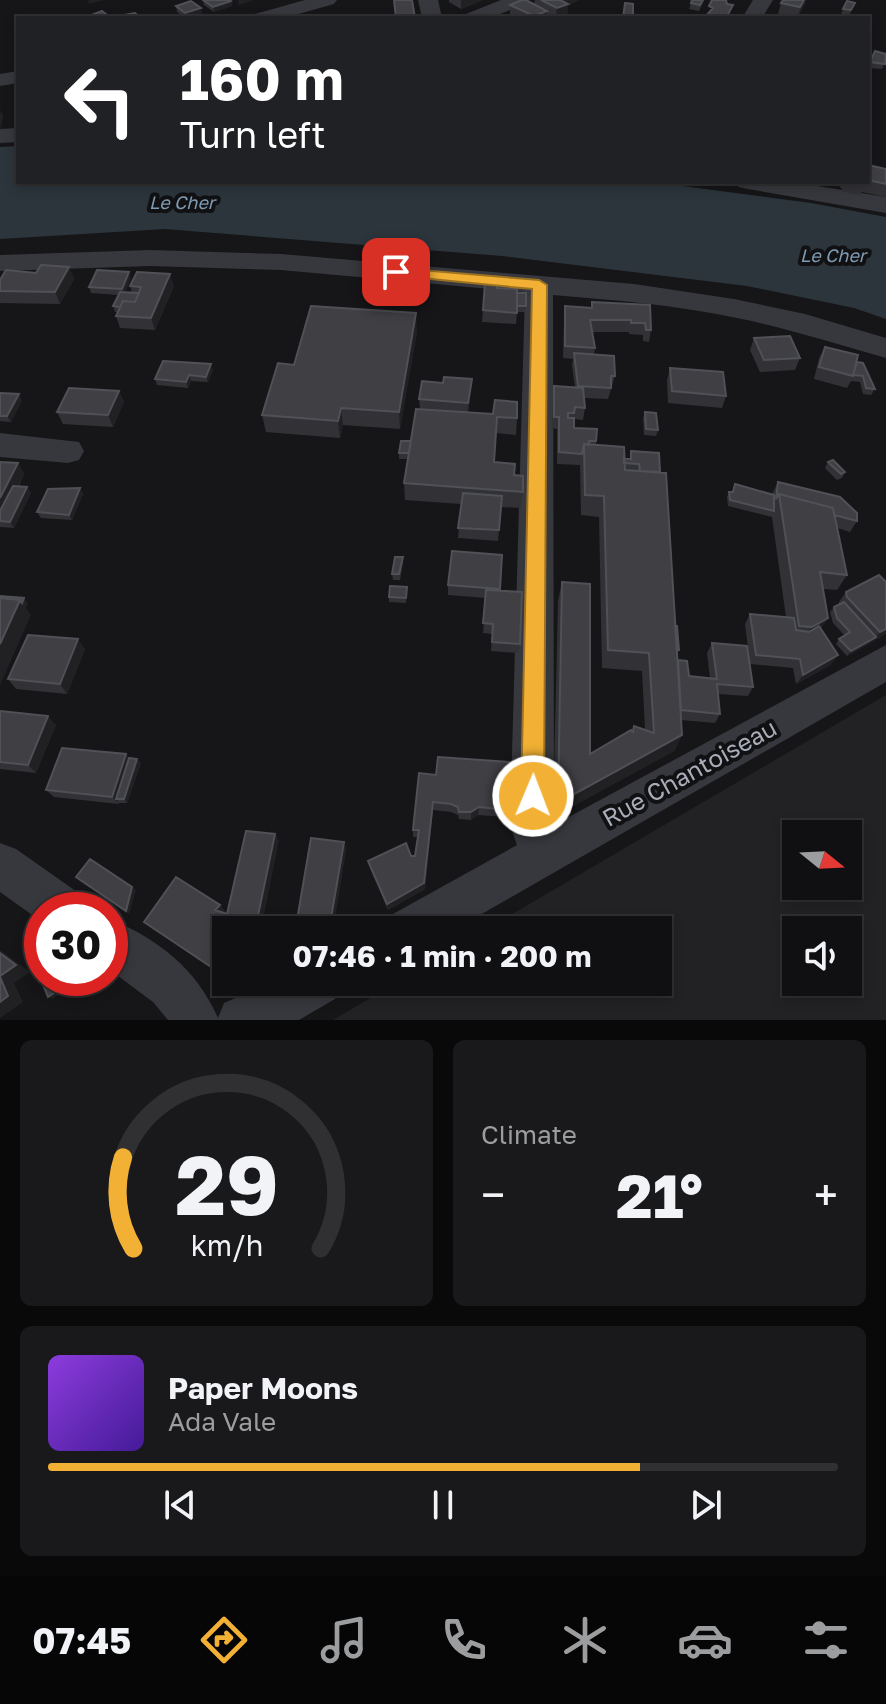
<!DOCTYPE html>
<meta charset="utf-8">
<style>
body{margin:0;font-family:"Golos Text",sans-serif;background:#19191b;color:#f1f3f6;height:100vh;display:flex;flex-direction:column;font-size:30px;white-space:nowrap}
*{box-sizing:border-box;margin:0}
p{font-size:26px;color:#9c9d9f}
.icon{flex:none;width:44px;height:44px;fill:none;stroke:currentColor;stroke-width:2;stroke-linecap:round;stroke-linejoin:round}
.map{position:relative;height:1020px;overflow:hidden}
.panel{display:flex;flex-direction:column;gap:20px;padding:20px;background:#09090a;flex:1}
.panel>*{flex:none}
.top-card{position:absolute;left:16px;top:16px;width:854px;height:168px;border-radius:0px;box-shadow:0 4px 12px #0003,0 0 0 2px #303032;background:#202124;color:#fff;overflow:hidden}
.needle{width:52px;rotate:108deg}
.buttons{position:absolute;left:782px;top:820px;display:grid;gap:16px}
.buttons a{display:grid;place-items:center;width:80px;height:80px;border-radius:0px;background:#101012;box-shadow:0 4px 12px #0003,0 0 0 2px #303032;font-size:40px}
.speed{position:absolute;left:24px;top:892px;display:flex;gap:16px;font-size:40px;font-weight:700;text-align:center}
.speed>*{display:grid;place-content:center;width:104px;height:104px;border-radius:50%;background:#101012;box-shadow:0 4px 12px #0003,0 0 0 2px #303032;line-height:1}
.speed .limit{border:12px solid #d22;background:#fff;color:#111}
.pin{position:absolute;display:grid;place-items:center;width:68px;height:68px;color:#fff;margin:-34px;border-radius:16px;box-shadow:0 4px 12px #0006}
.me{position:absolute;width:88px;margin:-44px;rotate:1deg;stroke-linejoin:round;filter:drop-shadow(0 0 6px #0008)}
.turn{display:flex;align-items:center;gap:28px;height:168px;padding:0 32px;font-size:36px}
.turn .icon{width:104px;height:104px;stroke-width:2.5}
.turn b{display:block;font-size:56px;line-height:68px}
.big{font-size:60px;font-weight:700;line-height:1.1}
.panel .card{flex:1;display:flex;flex-direction:column;justify-content:center;gap:12px;min-width:0;padding:0 28px;border-radius:12px;background:#19191b}
.panel .dial{align-items:center;gap:0}
.dial svg{height:208px;overflow:visible;fill:none;stroke:#303032;stroke-width:7;stroke-linecap:round;text-anchor:middle}
.dial text{fill:#f1f3f6;stroke:none}
.song{display:flex;align-items:center;gap:24px}
.cover{width:96px;height:96px;border-radius:12px;background:linear-gradient(135deg,hsl(270 70% 55%),hsl(260 70% 35%))}
.played{height:8px;border-radius:4px;background:linear-gradient(90deg,#f2b134 75%,#303032 75%)}
.keys{display:flex;justify-content:space-around;direction:ltr}
.heat{display:flex;justify-content:space-between;align-items:center;font-size:44px;direction:ltr}
.panel .tiles{flex:1;display:grid;gap:20px;grid-template-columns:1fr 1fr}
.card:last-child{grid-column:span 2}
.trip{position:absolute;left:212px;top:916px;width:460px;height:80px;border-radius:0px;background:#101012;box-shadow:0 4px 12px #0003,0 0 0 2px #303032;font-weight:700;line-height:80px;text-align:center}
.dock{display:flex;height:128px;justify-content:space-around;align-items:center;background:#060607;color:#9c9d9f}
.dock .icon{width:56px;height:56px}
.dock .selected{color:#f2b134}
.dock b{font-size:36px;color:#f1f3f6}
.map>svg:first-child{display:block}
.built{fill:#222225;fill-rule:evenodd}
.water{fill:#2c353c}
.lines{fill:none;stroke-linecap:round;stroke-linejoin:round}
.minor{fill:#37383d;fill-rule:evenodd}
.wall{fill:#323236}
.shaded-wall{fill:#212124}
.building{fill:#3f3f44;stroke:#4f5156;stroke-width:2}
.route{fill:#f2b134;stroke:#9d7322;stroke-width:2}
.labels{text-anchor:middle;dominant-baseline:central;stroke-width:8;stroke-linejoin:round;paint-order:stroke}
.far-water-label{font-size:18px;font-style:italic;fill:#7f9bb3;stroke:#111113}
.near-street-label{font-size:24px;fill:#a8adb8;stroke:#111113}
</style>
<div class="map">
<svg width="886" height="1020" viewBox="0 0 886 1020">
<rect width="100%" height="100%" fill="#161618"/>
<!-- built -->
<path class="built" d="M886 695V1020H333L397 982H658V930H485ZM796 834H848V886H796ZM796 930H848V982H796Z"/>
<!-- water -->
<path class="water" d="M18 146V182H652L811 203 886 217V319L854 308 747 286 502 256 165 229 0 239V147Z"/>
<g class="lines">
<!-- minor -->
<path class="minor" d="M305 0H337L334 4 284 18H252L255 14Z
M418 0H438L442 18H422Z
M501 0H528L525 4 490 18H463L466 14Z
M753 0H773L762 18H742Z
M18 71V83L0 86V74Z
M18 128V142L0 143V129Z
M736 182H792L886 197V213L748 189 739 187Z
M150 250 281 254 634 284 734 299 805 314 886 338V358C836 344 787 328 737 318 676 305 614 300 553 295L554 825 886 645V682L454 930H386L393 914 517 845 510 825 525 292 281 270 150 266 0 271V255Z
M0 433 79 442 84 451 79 460 68 463 0 457Z
M0 843 16 849 80 894 87 910H42V922L0 892Z
M110 919C158 939 197 969 218 1018L224 1003 271 982H342L335 999 299 1020H168L153 1002 110 970Z"/>
</g>
<!-- wall -->
<path class="wall" d="M203 0 231 1 232 6 214 12 204 5Z
M449 0H483L461 9 449 2Z
M535 0H579L568 5 567 15 559 18H554L547 14V18H514L510 16V5L534 4Z
M692 0H704L699 11 689 9Z
M847 1 855 3 849 16 841 14Z
M781 3 805 4 797 18 778 14Z
M176 6 202 14 185 18 177 12Z
M875 51 886 60 882 69 868 68Z
M868 165 886 169V197L862 192 860 195 844 192 836 182H868Z
M69 267 74 279 60 304 0 303V280Z
M131 278 125 292H132L130 286H174L155 330 120 328 116 316 118 312H115L113 306 118 295 91 293 89 287Z
M485 283 497 288 517 292 526 306 525 312H517L516 324 482 322Z
M592 302 650 305 651 330 649 342 643 341V335L629 334V332H592L595 348 594 354 615 376 608 399 584 398 585 408 583 420 574 419V428L596 441V445L624 458 630 459 631 451 660 472 679 650 677 653 678 660 689 676 710 679 707 653 712 643 753 687 748 696 718 694 720 714 715 723 681 720 682 735 674 751 553 817 558 601 562 582 590 754 632 731 634 726 645 729 642 671 602 668 599 517 581 515 580 465 557 464V429L552 428 553 398 554 386 575 387 572 365 573 359 563 358 564 318 565 306 591 307Z
M417 331 400 429 343 425 340 438 266 432 262 415 294 365Z
M754 338 800 358 795 370 760 372 750 350Z
M825 347 857 362 875 389 871 395 863 394 860 382 851 381 847 388 814 379 819 358Z
M670 368 726 396 722 408 668 403 667 380Z
M213 370 208 382 191 381 188 388 157 385 155 379Z
M119 391 124 402 113 427 63 424 57 412Z
M471 391 468 413 517 418 516 435 496 433 494 462 514 475 523 492 521 508 501 507 498 541 458 538 461 504 405 500 404 483 408 459H399V453L411 441 420 409 419 399Z
M0 393 22 400 11 422 0 421Z
M645 412 658 430 656 436 644 435 643 418Z
M0 462 18 463 24 474 19 486 27 487 31 493 14 528 0 527Z
M828 462 845 472 842 478 837 480 825 468Z
M778 482 857 521 850 532 837 528 847 575 837 590 823 589 828 618 821 628 831 665 796 684 793 668 750 664 745 624 750 614 786 617 772 517 728 506 727 497 729 492H732L735 484 772 494Z
M80 488 83 494 72 520 41 518 37 512Z
M502 555 500 591 520 644 518 653 491 651 492 634 483 633 486 598 448 595V585Z
M403 557V563L400 580H393L392 574Z
M407 587 406 603 389 602V597Z
M846 592 886 634 847 656 836 644 839 639 845 636 833 623 830 612 834 607 839 604V602Z
M85 649 67 694 16 689 8 679Z
M0 711 56 725 36 773 0 769Z
M126 754 129 758 141 763 127 803H119V804L54 797 46 790Z
M419 773 506 810 505 817 478 815 471 820 459 819 458 815 451 812 433 810 425 889 388 910 370 868 368 861 415 856 418 837H413V830Z
M275 834 279 841 226 930V978L144 922 220 905 225 911 223 913 227 914Z
M344 842 346 849 333 930H299L296 926Z"/>
<!-- shaded-wall -->
<path class="shaded-wall" d="M88 0H104L89 4Z
M238 0H254L239 5Z
M461 0H483L461 9Z
M557 0H565L564 5 565 1 566 0H579L568 5 567 15 556 18Z
M804 0H806L805 4 797 18Z
M231 1 232 6 214 12 213 7Z
M201 8 202 14 186 18 185 13Z
M547 11V18H534V16Z
M1 110 3 116 0 131V114Z
M69 267 74 279 60 304 55 292Z
M129 272 131 278 124 295 122 289Z
M170 274 174 286 155 330 151 318Z
M416 313 417 331 400 429 399 412Z
M211 364 213 370 208 382 206 377Z
M189 375 191 381 188 388 186 382Z
M472 379 471 391 467 414 468 403Z
M119 391 124 402 113 427 108 415Z
M19 394 22 400 11 422 7 416Z
M341 408 343 425 340 438 338 421Z
M18 463 24 474 1 521H0V498Z
M27 487 31 493 14 528 10 522Z
M80 488 83 494 72 520 69 515Z
M24 598 28 604 26 608 31 615 0 685V644L20 600Z
M828 618 818 633 802 641 812 627Z
M886 629V634L847 656 851 651 876 637 880 632Z
M78 639 85 649 67 694 60 684Z
M838 655 831 665 796 684 803 675Z
M48 716 56 725 36 773 28 765Z
M682 735 674 751 553 817 558 803Z
M126 754 132 763 116 799 119 804 112 797Z
M137 759 141 763 127 803 124 799Z
M433 802 425 889 388 910 387 904 424 883Z
M479 807 478 815 471 820V812Z
M275 834 279 841 261 930H255Z
M344 842 346 849 333 930H329Z
M132 887 136 890 129 914 126 911Z
M220 905 225 911 220 916 215 910Z
M0 950 30 972 14 983 23 1002 0 1018Z
M66 978H69L72 985 53 999 48 997Z
M241 982H246L245 991 240 986Z"/>
<!-- building -->
<path class="building" d="M203 0H230L231 1 213 7Z
M394 0H412L415 18H396Z
M522 0H526L547 11 534 16 510 5Z
M541 0H560L568 4 557 8Z
M692 0H703L700 5 691 3Z
M712 0H726L727 4 733 5 726 18 706 16 713 8 709 6Z
M783 0H804L800 7 781 3Z
M191 1 201 8 185 13 176 6Z
M847 1 855 3 851 10 843 9Z
M625 3 633 4V18H623Z
M102 11 111 18H84Z
M135 13 141 18 113 17Z
M875 51 886 54 885 64 870 62Z
M868 165 886 169V184L868 180Z
M41 265 69 267 55 292 0 291V280L6 270 36 273Z
M97 270 129 272 122 289 89 287Z
M137 272 170 274 151 318 116 316 123 301 135 302 141 287 130 286Z
M485 283 497 284V288L517 289V313L483 310Z
M120 292 139 293 135 302 123 301 120 307 113 306Z
M517 293H526V306H517Z
M592 302 650 305 651 330H646L645 323H631V320H590L595 348 565 346V306L592 308Z
M311 306 416 313 399 412 341 408 338 421 262 415 278 363 294 365Z
M790 336 800 358 764 360 754 338Z
M825 347 858 355 853 376 819 367Z
M574 353 614 356 615 376H611V388L578 386Z
M163 361 211 364 206 377 189 375 186 382 155 379Z
M857 362 863 363 875 389 866 388 863 376 853 375Z
M670 368 723 372 726 396 672 391Z
M444 377 472 379 468 403 419 399 422 381 443 383Z
M554 386 583 388 585 408 575 407 574 413H568V418H574V428L597 429 596 441H589V445L584 444 582 454 559 452V417H554Z
M69 388 119 391 108 415 57 412Z
M0 393 19 394 7 416H0Z
M495 400 517 402V418L497 417 494 462 515 464 514 475 523 476V492L404 483 416 409 493 414Z
M645 412 656 413 658 430 646 429Z
M401 441H411L409 453H399Z
M584 444 624 447 625 470 666 473 682 735 558 803 562 582 590 584V754L631 730 633 732 634 726 654 733 649 653 608 650 604 496 585 495Z
M631 451 659 453 660 472 640 471 639 464 624 463V458L631 459Z
M833 460 845 472 841 474 828 462Z
M0 462 18 463 0 498Z
M778 482 840 497 857 513V521L834 515 833 508 779 494 776 499Z
M735 484 774 495V511L730 500 729 492H733Z
M13 486 27 487 10 522 0 521V511Z
M80 488 69 515 37 512 48 489Z
M463 493 502 496 499 530 458 528Z
M779 494 833 508 847 575 820 572 828 618 812 627 799 626Z
M452 551 502 555 500 589 448 585Z
M395 557H403L399 574H392Z
M879 575 886 582V629L880 632 847 597 846 592Z
M390 586 407 587 406 598 389 597Z
M486 590 522 592 520 644 492 642 493 624 483 623Z
M0 596 24 598 22 603 20 600 0 598Z
M0 598 20 600 0 644Z
M844 602 876 637 851 651 839 639 850 632 837 618 834 607Z
M750 614 794 618 796 630 809 632 819 626 838 655 803 675 800 659 756 655Z
M675 626H677L679 650H677Z
M28 635 78 639 60 684 8 679Z
M712 643 747 646 753 687 717 684 720 714 681 710 678 660 687 661 689 676 717 679Z
M0 711 48 716 28 765 0 762Z
M62 748 126 754 112 797 46 790Z
M438 757 509 762 506 810 479 807 471 812H459L458 807 451 804 433 802 424 883 387 904 368 861 406 843 411 856H415L419 830H413L419 773 436 775Z
M129 758 137 759 124 799H116Z
M246 831 275 834 255 930H226V977L144 922 176 877 220 905 215 910 227 914Z
M311 838 344 842 329 930 296 926Z
M90 859 132 887 126 911 76 877Z
M0 953 16 965 0 976Z
M0 977 8 996 0 1002Z
M47 978H66L68 983 48 997 42 982Z"/>
<!-- route -->
<path class="route" d="M396 268 539 280 547 285 544 796 541 804 533 807 525 804 521 796 532 289 390 275V269Z"/>
<g class="labels">
<!-- far-water labels -->
<g class="far-water-label">
<text x="182" y="202">Le Cher</text>
<text x="833" y="255">Le Cher</text>
</g>
<!-- near-street labels -->
<g class="near-street-label">
<text transform="translate(689 772) rotate(-29)">Rue Chantoiseau</text>
</g>
</g>
</svg>
<div class="buttons">
<a><svg class="needle" viewBox="-14 -14 28 28"><path d="M0-13l5 13h-10z" fill="#e53935"/><path d="M0 13l5-13h-10z" fill="#9c9d9f"/></svg></a>
<a><svg class="icon" aria-label="sound" viewBox="0 0 24 24"><path d="M4 9h4l5-4v14l-5-4H4zM17 9q2 3 0 6"/></svg></a>
</div>
<div class="speed"><div class="limit">30</div></div>
<div class="pin" style="left:396px;top:272px;background:#d93025"><svg class="icon" aria-label="arrive" viewBox="0 0 24 24"><path d="M6 21V4h12l-3 4 3 4H6"/></svg></div>
<svg class="me" style="left:533px;top:796px" viewBox="-20 -20 40 40"><circle r="17" fill="#f2b134" stroke="#fff" stroke-width="3"/><path d="M0-11L8 9 0 5-8 9z" fill="#fff"/></svg>
<div class="trip">07:46 · 1 min · 200 m</div>
<div class="top-card">
<div class="turn"><svg class="icon" aria-label="left" viewBox="0 0 24 24"><path d="M17 20v-9H6M10 6l-5 5 5 5"/></svg><div><b>160 m</b>Turn left</div></div>
</div>
</div>
<section class="panel">
<div class="tiles">
<div class="card dial"><svg viewBox="0 0 100 80">
<path d="M14 69A42 42 0 1 1 86 69"/>
<path d="M14 69A42 42 0 0 1 10 34" stroke="#f2b134"/>
<text x="50" y="56" font-size="32" font-weight="700">29</text>
<text x="50" y="72" font-size="11">km/h</text>
</svg></div>
<div class="card"><p>Climate</p>
<div class="heat"><a>−</a><b class="big">21°</b><a>+</a></div>
</div>
<div class="card">
<div class="song"><i class="cover"></i><div><b>Paper Moons</b><p>Ada Vale</p></div></div>
<div class="played"></div>
<div class="keys"><svg class="icon" aria-label="previous" viewBox="0 0 24 24"><path d="M18 5L8 12l10 7zM5 5v14"/></svg><svg class="icon" aria-label="pause" viewBox="0 0 24 24"><path d="M8 5v14M16 5v14"/></svg><svg class="icon" aria-label="next" viewBox="0 0 24 24"><path d="M6 5l10 7-10 7zM19 5v14"/></svg></div>
</div>
</div>
</section>
<nav class="dock">
<b>07:45</b>
<svg class="icon selected" aria-label="directions" viewBox="0 0 24 24"><path d="M12 3l9 9-9 9-9-9zM9 14v-3h6M13 9l2 2-2 2"/></svg>
<svg class="icon" aria-label="music" viewBox="0 0 24 24"><path d="M9 18V5l10-2v13"/><circle cx="6" cy="18" r="3"/><circle cx="16" cy="16" r="3"/></svg>
<svg class="icon" aria-label="phone" viewBox="0 0 24 24"><path d="M5 4h4l2 5-3 2q2 4 5 5l2-3 5 2v4C11 20 4 13 5 4z"/></svg>
<svg class="icon" aria-label="climate" viewBox="0 0 24 24"><path d="M12 3v18M4 7l16 10M4 17L20 7"/></svg>
<svg class="icon" aria-label="car" viewBox="0 0 24 24"><path d="M5 17H2v-5l4-1 3-4h7l3 4 3 1v5h-3M9 17h6M6 11h13"/><circle cx="7" cy="17" r="2"/><circle cx="17" cy="17" r="2"/></svg>
<svg class="icon" aria-label="filters" viewBox="0 0 24 24"><path d="M4 7h16M4 17h16"/><circle cx="9" cy="7" r="2"/><circle cx="15" cy="17" r="2"/></svg>
</nav>
